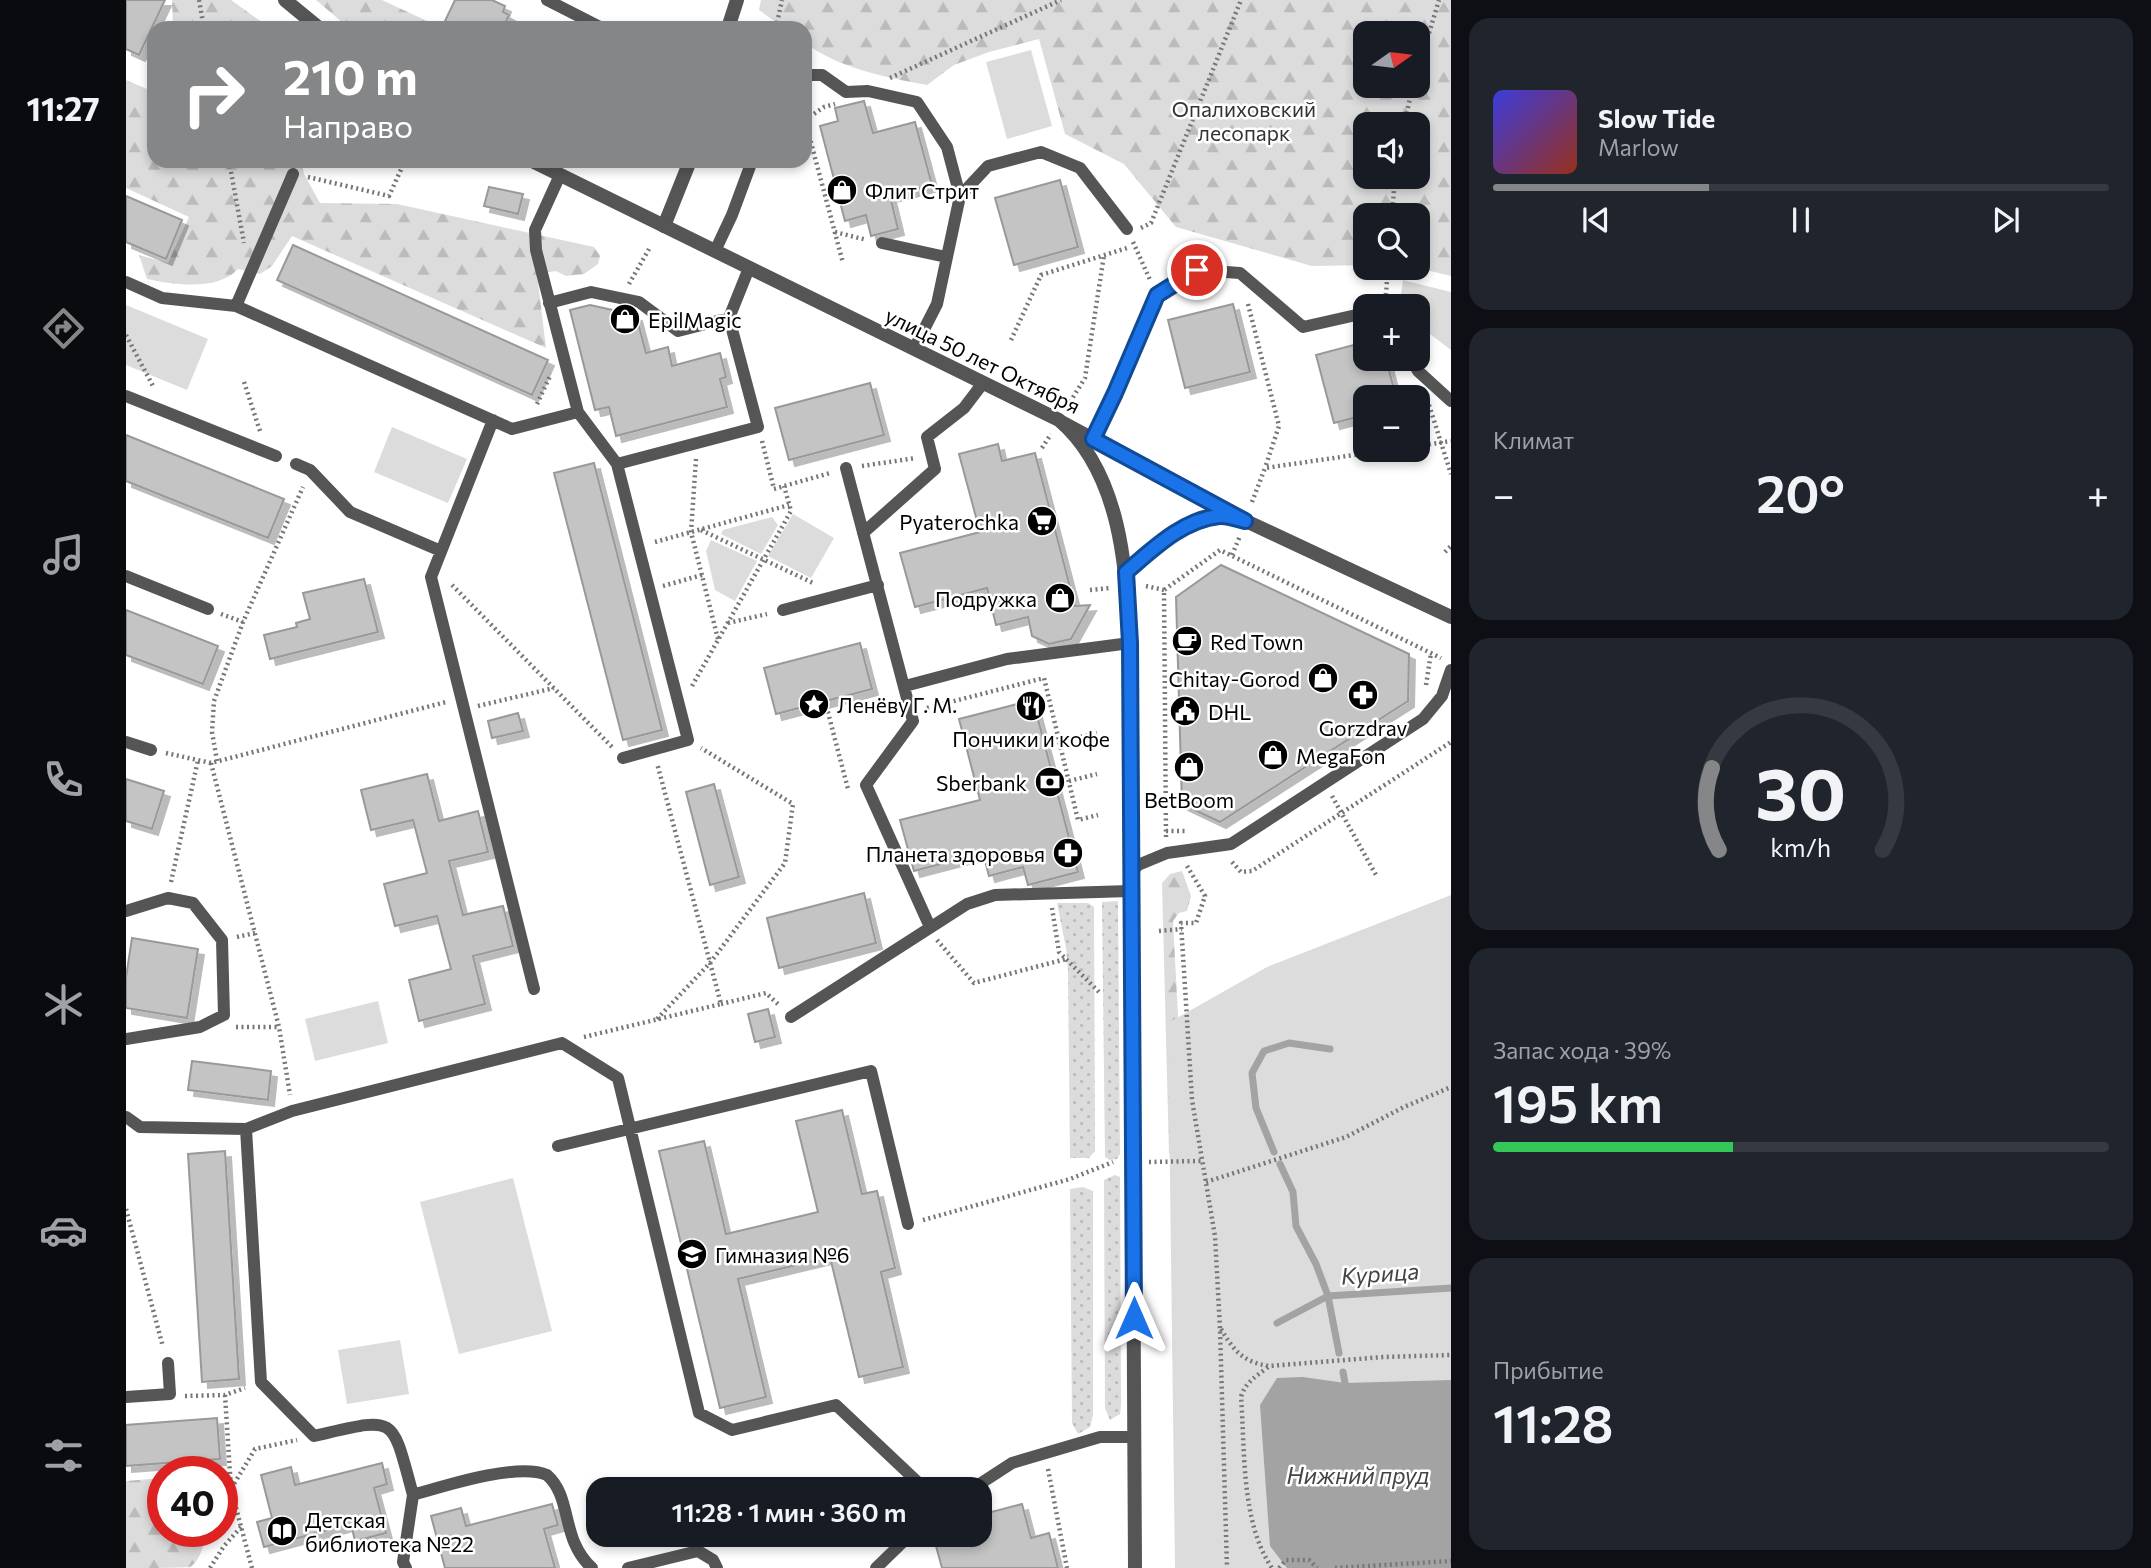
<!DOCTYPE html>
<html lang="ru">
<meta charset="utf-8">
<style>
body{margin:0;font-family:Commissioner,sans-serif;background:#20242c;color:#f1f3f6;height:100vh;display:flex;flex-direction:column;font-size:26px;white-space:nowrap}
*{box-sizing:border-box;margin:0}
p{font-size:23px;color:#9ea1a6}
.icon{flex:none;width:38px;height:38px;fill:none;stroke:currentColor;stroke-width:2;stroke-linecap:round;stroke-linejoin:round}
.map{position:relative;flex:1;overflow:hidden}
.drawer{display:flex;flex-direction:column;gap:18px;padding:18px;background:#0d0f14;width:700px}
.drawer>*{flex:none}
.guide{position:absolute;left:21px;top:21px;width:665px;height:147px;border-radius:21px;box-shadow:0 4px 10px #0003;background:#858687;color:#fff;overflow:hidden}
.needle{width:46px;rotate:76deg}
.fabs{position:absolute;left:1227px;top:21px;display:grid;gap:14px}
.fabs a{display:grid;place-items:center;width:77px;height:77px;border-radius:14px;background:#171b24;box-shadow:0 4px 10px #0003;font-size:35px}
.speed{position:absolute;left:21px;top:1456px;display:flex;gap:14px;font-size:35px;font-weight:700;text-align:center}
.speed>*{display:grid;place-content:center;width:91px;height:91px;border-radius:50%;background:#171b24;box-shadow:0 4px 10px #0003;line-height:1}
.speed .limit{border:10px solid #d22;background:#fff;color:#111}
.pin{position:absolute;display:grid;place-items:center;width:60px;height:60px;color:#fff;margin:-30px;border:4px solid #fff;border-radius:50%;box-shadow:0 2px 7px #0007}
.me{position:absolute;width:77px;margin:-38px;rotate:0deg;stroke-linejoin:round;filter:drop-shadow(0 0 5px #0008)}
.turn{display:flex;align-items:center;gap:24px;height:147px;padding:0 21px;font-size:32px}
.turn .icon{width:91px;height:91px;stroke-width:2.5}
.turn b{display:block;font-size:49px;line-height:60px}
.big{font-size:52px;font-weight:600;line-height:1.1}
.drawer .card{flex:1;display:flex;flex-direction:column;justify-content:center;gap:10px;min-width:0;padding:0 24px;border-radius:21px;background:#20242c}
.drawer .dial{align-items:center;gap:0}
.dial svg{height:182px;overflow:visible;fill:none;stroke:#363941;stroke-width:7;stroke-linecap:round;text-anchor:middle}
.dial text{fill:#f1f3f6;stroke:none}
.song{display:flex;align-items:center;gap:21px}
.cover{width:84px;height:84px;border-radius:10px;background:linear-gradient(135deg,hsl(240 70% 55%),hsl(10 70% 35%))}
.played{height:7px;border-radius:4px;background:linear-gradient(90deg,#858687 35%,#363941 35%)}
.keys{display:flex;justify-content:space-around;direction:ltr}
.heat{display:flex;justify-content:space-between;align-items:center;font-size:38px;direction:ltr}
.charge{height:10px;border-radius:5px;background:linear-gradient(90deg,#34c759 39%,#363941 0)}
.trip{position:absolute;left:460px;top:1477px;width:406px;height:70px;border-radius:21px;background:#171b24;box-shadow:0 4px 10px #0003;font-weight:600;line-height:70px;text-align:center}
main{display:flex;flex:1;min-height:0}
.menu{display:flex;flex-direction:column;width:126px;justify-content:space-around;align-items:center;background:#090b0e;color:#9ea1a6}
.menu .icon{width:49px;height:49px}
.menu .current{color:#858687}
.menu b{font-size:32px;color:#f1f3f6}
.map>svg:first-child{display:block}
.grass{fill:url(#grass-dots)}
.forest{fill:url(#forest-firs);fill-rule:evenodd}
.green{fill:#dcdcdc}
.water{fill:#a3a3a3}
.lines{fill:none;stroke-linecap:round;stroke-linejoin:round}
.stream{stroke:#a3a3a3;stroke-width:7}
.building{fill:#c4c4c4;stroke:#999;stroke-width:2;filter:url(#shadow)}
.path{stroke:#777;stroke-width:4.5;stroke-dasharray:2 3.5;stroke-linecap:butt}
.service{stroke:#555;stroke-width:12}
.minor{stroke:#555;stroke-width:14}
.tertiary{stroke:#555;stroke-width:14}
.route-casing{stroke:#114b97;stroke-width:18}
.route{stroke:#1a73e8;stroke-width:12}
.labels{text-anchor:middle;dominant-baseline:central;stroke-width:5;stroke-linejoin:round;paint-order:stroke}
.park-label{font-size:21px;fill:#333;stroke:#fff}
.poi-label{font-size:21px;fill:#000;stroke:#fff;text-anchor:start}
.street-label{font-size:21px;fill:#000;stroke:#fff}
.water-label{font-size:23px;font-style:italic;fill:#444;stroke:#fff}
</style>
<main>
<nav class="menu">
<b>11:27</b>
<svg class="icon current" aria-label="directions" viewBox="0 0 24 24"><path d="M12 3l9 9-9 9-9-9zM9 14v-3h6M13 9l2 2-2 2"/></svg>
<svg class="icon" aria-label="music" viewBox="0 0 24 24"><path d="M9 18V5l10-2v13"/><circle cx="6" cy="18" r="3"/><circle cx="16" cy="16" r="3"/></svg>
<svg class="icon" aria-label="phone" viewBox="0 0 24 24"><path d="M5 4h4l2 5-3 2q2 4 5 5l2-3 5 2v4C11 20 4 13 5 4z"/></svg>
<svg class="icon" aria-label="climate" viewBox="0 0 24 24"><path d="M12 3v18M4 7l16 10M4 17L20 7"/></svg>
<svg class="icon" aria-label="car" viewBox="0 0 24 24"><path d="M5 17H2v-5l4-1 3-4h7l3 4 3 1v5h-3M9 17h6M6 11h13"/><circle cx="7" cy="17" r="2"/><circle cx="17" cy="17" r="2"/></svg>
<svg class="icon" aria-label="filters" viewBox="0 0 24 24"><path d="M4 7h16M4 17h16"/><circle cx="9" cy="7" r="2"/><circle cx="15" cy="17" r="2"/></svg>
</nav>
<div class="map">
<svg width="1325" height="1568" viewBox="0 0 1325 1568">
<defs>
<pattern id="grass-dots" width="8" height="8" patternUnits="userSpaceOnUse" patternTransform="scale(1.75)"><rect width="8" height="8" fill="#dcdcdc"/><path d="M2 2h.1M6 6h.1" fill="none" stroke="#bbb" stroke-width="1.8" stroke-linecap="round"/></pattern>
<pattern id="forest-firs" width="22" height="20" patternUnits="userSpaceOnUse" patternTransform="scale(1.75)"><rect width="22" height="20" fill="#dcdcdc"/><path d="M5 1l3.5 6h-7zM16 11l3.5 6h-7z" fill="#bbb"/></pattern>
<filter id="shadow"><feDropShadow dx="6" dy="6" stdDeviation="0" flood-color="#0004"/></filter>
</defs>
<rect width="100%" height="100%" fill="#fff"/>
<!-- grass -->
<path class="grass" d="M992 901 994 1154 991 1159 984 1160 979 1157 976 902Z
M931 903H962L968 907 969 1151 963 1158H944L942 969 940 948Z
M989 1175 994 1177 995 1405 994 1414 984 1420 979 1408 978 1180Z
M957 1187 967 1191V1415L964 1427 952 1434 946 1423 944 1189Z"/>
<!-- forest -->
<path class="forest" d="M46 0H105L144 28H47Z
M190 0H256L316 28H223Z
M635 0H1325V276L1292 268V215H1239V265L1186 266 1050 227 998 164 939 134 913 39 863 52 828 65 801 85C759 77 715 69 679 43V28H658L633 10ZM1292 33V86H1239V33ZM1292 124V177H1239V124Z
M0 80 28 92V161H175L178 174 194 203 271 204 468 247 474 256 472 264 458 274 440 276 430 271 411 274 420 348 166 236 146 266 134 274 112 269C92 291 48 285 21 279L13 255 42 263 63 217 0 188Z
M1056 871 1065 896 1061 911 1053 913 1047 921 1059 1148 1052 1153 1043 1154 1036 883 1044 874Z
M37 1478V1531H79C80 1541 74 1562 64 1567 55 1568 12 1568 0 1568V1481Z"/>
<!-- green -->
<path class="green" d="M905 50 926 126 881 139 860 62Z
M1277 280 1325 292V350L1292 325V306H1277L1274 301Z
M0 305 82 339 61 390 0 365Z
M266 427 341 459 322 503 248 472Z
M667 514 708 538 685 578 642 556Z
M646 517 652 525 635 554 595 534 597 530Z
M585 540 631 561 609 601 589 590 580 551Z
M1325 895V1568H1049L1042 1023 1141 967Z
M252 1001 262 1043 189 1061 179 1019Z
M387 1178 426 1331 333 1354 294 1202Z
M274 1340 283 1394 221 1404 212 1350Z"/>
<!-- water -->
<path class="water" d="M1177 1377 1219 1383 1325 1380V1568H1161L1144 1546 1134 1405 1151 1378Z"/>
<g class="lines">
<!-- stream -->
<path class="stream" d="M1148 1152 1130 1108 1126 1073 1138 1051 1163 1043 1204 1049
M1154 1164 1167 1192 1170 1226 1190 1264 1202 1296 1213 1353
M1151 1323 1202 1296 1325 1288
M1217 1372 1219 1383"/>
</g>
<!-- building -->
<path class="building" d="M0 0H39L13 55 0 49Z
M329 0H366L379 6 377 12 383 15 377 28H334L319 21Z
M738 101 747 133 789 122 806 185 764 196 772 229 745 236 740 215 719 221 694 126 712 121 709 108Z
M934 180 952 247 888 265 869 198Z
M363 187 397 194 392 214 358 206Z
M0 196 56 220 40 259 0 242Z
M167 245 422 360 406 395 151 280Z
M1107 304 1124 372 1059 388 1042 320Z
M464 305 510 315 520 353 542 347 546 366 594 353 600 377 594 379 601 407 490 436 483 407 469 410 444 310Z
M1239 342V359H1260L1270 397H1239V410L1229 412 1231 417 1208 423 1190 355Z
M744 383 758 435 663 460 649 408Z
M0 435 158 499 142 538 0 481Z
M872 444 876 461 909 453 949 606 964 605 945 639 923 644 906 636 902 617 870 625 861 588 789 607 774 553 854 532 833 454Z
M468 463 536 730 497 740 428 473Z
M1095 565 1283 654 1282 701 1094 822 1056 804 1050 597Z
M238 579 252 632 144 659 138 635 171 627 170 623 184 619 177 593Z
M0 610 92 646 77 684 0 655Z
M734 643 746 689 650 714 638 668Z
M907 700 952 872 902 885 897 867 863 876 857 853 788 871 774 820 854 800 833 719Z
M392 713 397 731 366 738 362 721Z
M301 774 313 821 352 811 362 852 323 861 337 915 377 906 387 946 347 956 359 1004 293 1021 283 980 325 969 311 916 269 926 258 884 301 873 287 820 245 830 235 790Z
M0 779 38 791 26 829 0 821Z
M588 784 613 877 584 885 560 792Z
M738 893 750 943 653 968 641 918Z
M6 938 72 949 61 1018 0 1008V977Z
M642 1009 649 1037 629 1042 622 1014Z
M66 1061 145 1071 142 1100 62 1090Z
M716 1110 736 1194 751 1191 769 1268 755 1272 777 1367 733 1377 704 1257 612 1279 640 1397 594 1408 533 1151 578 1141 600 1234 692 1212 670 1121Z
M99 1151 113 1379 76 1382 62 1154Z
M91 1418 94 1459 0 1466V1425Z
M256 1463 261 1484 248 1488 260 1533 229 1541 225 1524 138 1547 131 1522 146 1518 135 1475 165 1467 169 1485Z
M426 1504 432 1525 418 1529 429 1568H319L305 1516 335 1508 340 1526Z
M896 1504 905 1538 923 1533 932 1568H816L807 1535H854V1515Z"/>
<g class="lines">
<!-- path -->
<path class="path" d="M73 0 78 28
M650 28 656 0
M1292 70 1313 0
M764 78 935 0
M679 120 698 107 709 104
M679 120 717 263
M1278 124 1287 86
M103 161 118 243
M182 177 263 196 279 161
M1266 215 1269 177
M1015 228 1025 223 1115 0
M709 232 741 240
M1007 242 1025 282
M503 284 523 249
M1122 304 1153 426 1139 468
M1259 306 1262 268
M0 335 28 388
M885 340 915 275 1001 248
M118 382 134 431
M944 402 959 378 978 255
M411 404 425 374
M1303 405 1325 474
M636 441 648 489 704 473
M1292 446 1325 441
M916 448 925 434
M570 459 565 532 592 639
M736 466 790 458
M1126 502 1139 468 1263 450
M575 530 687 583
M529 542 663 505
M1319 552 1325 546
M1106 555 1114 536
M326 585 487 748
M537 586 576 575
M1020 586 1038 590
M964 590 984 588
M95 614 117 622
M602 623 641 614
M1300 685 1305 653
M566 686 665 511 658 486
M699 701 722 789
M352 706 428 688
M801 708 918 678 952 820 972 815
M933 742 971 733
M40 753 85 763 320 702
M91 761 86 732 88 701 117 622 177 487
M85 763 153 1027 164 1095
M943 781 971 774
M1206 796 1250 875
M1040 831H1061
M1040 837 1038 590 1094 550 1315 658
M1106 862 1115 872 1126 871 1325 742
M1061 866 1079 896 1070 923H1055L1066 1100 1089 1236 1094 1329 1101 1568
M45 882 72 760
M926 908 933 952 973 992
M1033 931 1056 929
M111 937 129 933
M811 940 848 983 940 959
M595 1004 640 993 654 1006
M531 1019 584 963 659 863 667 804 575 748
M110 1027H153
M458 1037 595 1004 531 763
M1023 1162 1075 1161
M1080 1182 1220 1137 1278 1107 1325 1087
M0 1209 37 1347
M797 1220 944 1179 987 1162
M1095 1329C1108 1351 1117 1362 1143 1366L1257 1357 1325 1355
M1142 1367C1131 1376 1119 1382 1115 1397 1119 1450 1115 1523 1146 1568
M99 1395 105 1489
M59 1396 99 1395 119 1388
M922 1469 941 1568
M84 1568 98 1546 115 1527
M126 1568 105 1489 129 1449 171 1440
M1153 1568 1160 1560H1183L1191 1568
M1209 1568 1325 1561"/>
<!-- service -->
<path class="service" d="M421 0 476 28
M679 75H696L720 92 742 91 791 102 821 147 834 196 811 304 788 349
M167 174 110 306 386 429 452 412 410 250 409 230 434 175
M834 196 862 166 915 152 954 168 1001 229
M756 243 820 257
M589 251 606 215 626 161
M0 282 36 298 110 306
M423 303 465 292 513 302 552 331 603 318
M1285 359 1292 371 1325 401
M0 396 150 456
M452 412 491 464
M367 420 305 577 408 989
M967 438 1031 295 1071 270 1114 273 1177 327 1239 313
M170 464 184 470 224 512 315 551
M720 468 787 721 740 785 804 927
M737 533 809 469 801 437 838 408 857 383
M0 576 82 609
M657 610 752 585
M779 686 881 659 1004 643
M0 742 25 750
M497 758 562 740 491 464 632 427 603 318 623 268
M1004 874 1012 865 1041 853 1105 844 1297 719 1316 696 1325 670
M0 911 42 898 67 903 96 940 98 1015 74 1027 0 1039
M665 1017 841 904 869 895 1004 891
M0 1117 14 1127 120 1129 135 1382 188 1436C271 1417 265 1413 287 1495 318 1486 392 1462 421 1475 447 1498 434 1539 466 1568
M120 1129 166 1111 436 1043 492 1078 573 1413 606 1430 710 1405 799 1489
M432 1146 745 1071 782 1224
M0 1397 44 1394 42 1363
M846 1489 886 1463 974 1437H1009
M280 1568 277 1562 287 1495
M502 1568 572 1551 587 1560 591 1568
M750 1568 784 1535"/>
<!-- minor -->
<path class="minor" d="M602 28 611 0
M538 226 564 161
M937 423 1120 521 1325 617
M1000 572C1029 547 1066 510 1107 518"/>
<!-- tertiary -->
<path class="tertiary" d="M159 0 193 28
M406 161 933 420C994 472 1001 568 1004 643L1009 1568"/>
</g>
<g class="lines">
<!-- route casing -->
<g class="route-casing">
<path id="route" d="M1008 1318 1004 643 1000 572C1027 549 1056 520 1093 516 1101 515 1111 519 1119 521L967 439 989 393 1031 295 1071 270"/>
</g>
<!-- route -->
<use href="#route" class="route"/>
</g>
<!-- icons -->
<defs>
<g id="shop-disc" transform="scale(1.575)"><circle r="9.5" fill="#000" stroke="#fff"/><path d="M-5-2.5h2.3a2.7 3.5 0 0 1 5.4 0H5L5.5 6h-11ZM-1.5-2.5h3a1.5 2.3 0 0 0-3 0Z" fill="#fff"/></g>
<g id="supermarket-disc" transform="scale(1.575)"><circle r="9.5" fill="#000" stroke="#fff"/><path d="M-6-5.5h2.5l.6 2H6L4.5 2H-2.5L-4.4-4H-6ZM-1.5 3.2a1.3 1.3 0 1 0 .1 0ZM3 3.2a1.3 1.3 0 1 0 .1 0Z" fill="#fff"/></g>
<g id="cafe-disc" transform="scale(1.575)"><circle r="9.5" fill="#000" stroke="#fff"/><path d="M-5.5-4.5H6V0H3Q3 3.5 0 3.5H-2.5Q-5.5 3.5-5.5 0ZM3-3.2v2h1.7v-2ZM-6 4.5H4V6H-6Z" fill="#fff"/></g>
<g id="pharmacy-disc" transform="scale(1.575)"><circle r="9.5" fill="#000" stroke="#fff"/><path d="M-2-6h4v4h4v4h-4v4h-4v-4h-4v-4h4Z" fill="#fff"/></g>
<g id="sight-disc" transform="scale(1.575)"><circle r="9.5" fill="#000" stroke="#fff"/><path d="M0-6L1.8-2.2L6-1.7L2.9 1.2L3.7 5.4L0 3.3L-3.7 5.4L-2.9 1.2L-6-1.7L-1.8-2.2Z" fill="#fff"/></g>
<g id="restaurant-disc" transform="scale(1.575)"><circle r="9.5" fill="#000" stroke="#fff"/><path d="M-5-6h1v4h1v-4h1v4h1v-4h1v5L-1.5 .5V6h-2V.5L-5-1ZM5-6V6H3V1.5H1.5Q1.5-4 5-6Z" fill="#fff"/></g>
<g id="civic-disc" transform="scale(1.575)"><circle r="9.5" fill="#000" stroke="#fff"/><path d="M-.6-6.5H3V-4.5H.6V-3L4-1V1h2V6H-6V1h2V-1L-.6-3ZM-1.2 2.5V6h2.4V2.5Z" fill="#fff"/></g>
<g id="bank-disc" transform="scale(1.575)"><circle r="9.5" fill="#000" stroke="#fff"/><path d="M-6-4H6V4H-6ZM0-2.3a2.3 2.3 0 1 0 0 4.6a2.3 2.3 0 1 0 0-4.6Z" fill="#fff"/></g>
<g id="school-disc" transform="scale(1.575)"><circle r="9.5" fill="#000" stroke="#fff"/><path d="M0-5L7-2L0 1L-7-2ZM-4 1L0 2.5L4 1V4Q0 6-4 4Z" fill="#fff"/></g>
<g id="library-disc" transform="scale(1.575)"><circle r="9.5" fill="#000" stroke="#fff"/><path d="M-6-4Q-3-5.5-.7-3.5V5Q-3 3-6 4ZM6-4Q3-5.5 .7-3.5V5Q3 3 6 4Z" fill="#fff"/></g>
</defs>
<g fill-rule="evenodd">
<use href="#shop-disc" x="716" y="190"/>
<use href="#shop-disc" x="499" y="319"/>
<use href="#supermarket-disc" x="916" y="521"/>
<use href="#shop-disc" x="934" y="598"/>
<use href="#cafe-disc" x="1061" y="641"/>
<use href="#shop-disc" x="1197" y="678"/>
<use href="#pharmacy-disc" x="1237" y="695"/>
<use href="#sight-disc" x="688" y="704"/>
<use href="#restaurant-disc" x="905" y="706"/>
<use href="#civic-disc" x="1059" y="711"/>
<use href="#shop-disc" x="1147" y="755"/>
<use href="#shop-disc" x="1063" y="767"/>
<use href="#bank-disc" x="924" y="782"/>
<use href="#pharmacy-disc" x="942" y="853"/>
<use href="#school-disc" x="566" y="1254"/>
<use href="#library-disc" x="156" y="1531"/>
</g>
<g class="labels">
<!-- park labels -->
<g class="park-label">
<text x="1118" y="108">Опалиховский<tspan x="1118" dy="24">лесопарк</tspan></text>
</g>
<!-- poi labels -->
<g class="poi-label">
<text x="739" y="190">Флит Стрит</text>
<text x="522" y="319">EpilMagic</text>
<text x="893" y="521" text-anchor="end">Pyaterochka</text>
<text x="911" y="598" text-anchor="end">Подружка</text>
<text x="1084" y="641">Red Town</text>
<text x="1174" y="678" text-anchor="end">Chitay-Gorod</text>
<text x="711" y="704">Ленёву Г. М.</text>
<text x="1082" y="711">DHL</text>
<text x="1237" y="727" text-anchor="middle">Gorzdrav</text>
<text x="905" y="738" text-anchor="middle">Пончики и кофе</text>
<text x="1170" y="755">MegaFon</text>
<text x="901" y="782" text-anchor="end">Sberbank</text>
<text x="1063" y="799" text-anchor="middle">BetBoom</text>
<text x="919" y="853" text-anchor="end">Планета здоровья</text>
<text x="589" y="1254">Гимназия №6</text>
<text x="179" y="1519">Детская<tspan x="179" dy="24">библиотека №22</tspan></text>
</g>
<!-- street labels -->
<g class="street-label">
<text transform="translate(857 360) rotate(26)">улица 50 лет Октября</text>
</g>
<!-- water labels -->
<g class="water-label">
<text transform="translate(1254 1273) rotate(-4)">Курица</text>
<text x="1232" y="1475">Нижний пруд</text>
</g>
</g>
</svg>
<div class="fabs">
<a><svg class="needle" viewBox="-14 -14 28 28"><path d="M0-13l5 13h-10z" fill="#e53935"/><path d="M0 13l5-13h-10z" fill="#9ea1a6"/></svg></a>
<a><svg class="icon" aria-label="sound" viewBox="0 0 24 24"><path d="M4 9h4l5-4v14l-5-4H4zM17 9q2 3 0 6"/></svg></a>
<a><svg class="icon" aria-label="search" viewBox="0 0 24 24"><circle cx="10" cy="10" r="6"/><path d="M15 15l6 6"/></svg></a>
<a>+</a>
<a>−</a>
</div>
<div class="speed"><div class="limit">40</div></div>
<div class="pin" style="left:1071px;top:270px;background:#d93025"><svg class="icon" aria-label="arrive" viewBox="0 0 24 24"><path d="M6 21V4h12l-3 4 3 4H6"/></svg></div>
<svg class="me" style="left:1008px;top:1318px" viewBox="-20 -20 40 40"><path d="M0-17L14 15 0 8-14 15z" fill="#1a73e8" stroke="#fff" stroke-width="4"/></svg>
<div class="trip">11:28 · 1 мин · 360 m</div>
<div class="guide">
<div class="turn"><svg class="icon" aria-label="right" viewBox="0 0 24 24"><path d="M7 20v-9h11M14 6l5 5-5 5"/></svg><div><b>210 m</b>Направо</div></div>
</div>
</div>
<section class="drawer">
<div class="card">
<div class="song"><i class="cover"></i><div><b>Slow Tide</b><p>Marlow</p></div></div>
<div class="played"></div>
<div class="keys"><svg class="icon" aria-label="previous" viewBox="0 0 24 24"><path d="M18 5L8 12l10 7zM5 5v14"/></svg><svg class="icon" aria-label="pause" viewBox="0 0 24 24"><path d="M8 5v14M16 5v14"/></svg><svg class="icon" aria-label="next" viewBox="0 0 24 24"><path d="M6 5l10 7-10 7zM19 5v14"/></svg></div>
</div>
<div class="card"><p>Климат</p>
<div class="heat"><a>−</a><b class="big">20°</b><a>+</a></div>
</div>
<div class="card dial"><svg viewBox="0 0 100 80">
<path d="M14 69A42 42 0 1 1 86 69"/>
<path d="M14 69A42 42 0 0 1 11 33" stroke="#858687"/>
<text x="50" y="56" font-size="32" font-weight="700">30</text>
<text x="50" y="72" font-size="11">km/h</text>
</svg></div>
<div class="card"><p>Запас хода · 39%</p><b class="big">195 km</b><div class="charge"></div></div>
<div class="card"><p>Прибытие</p><b class="big">11:28</b></div>
</section>
</main>
